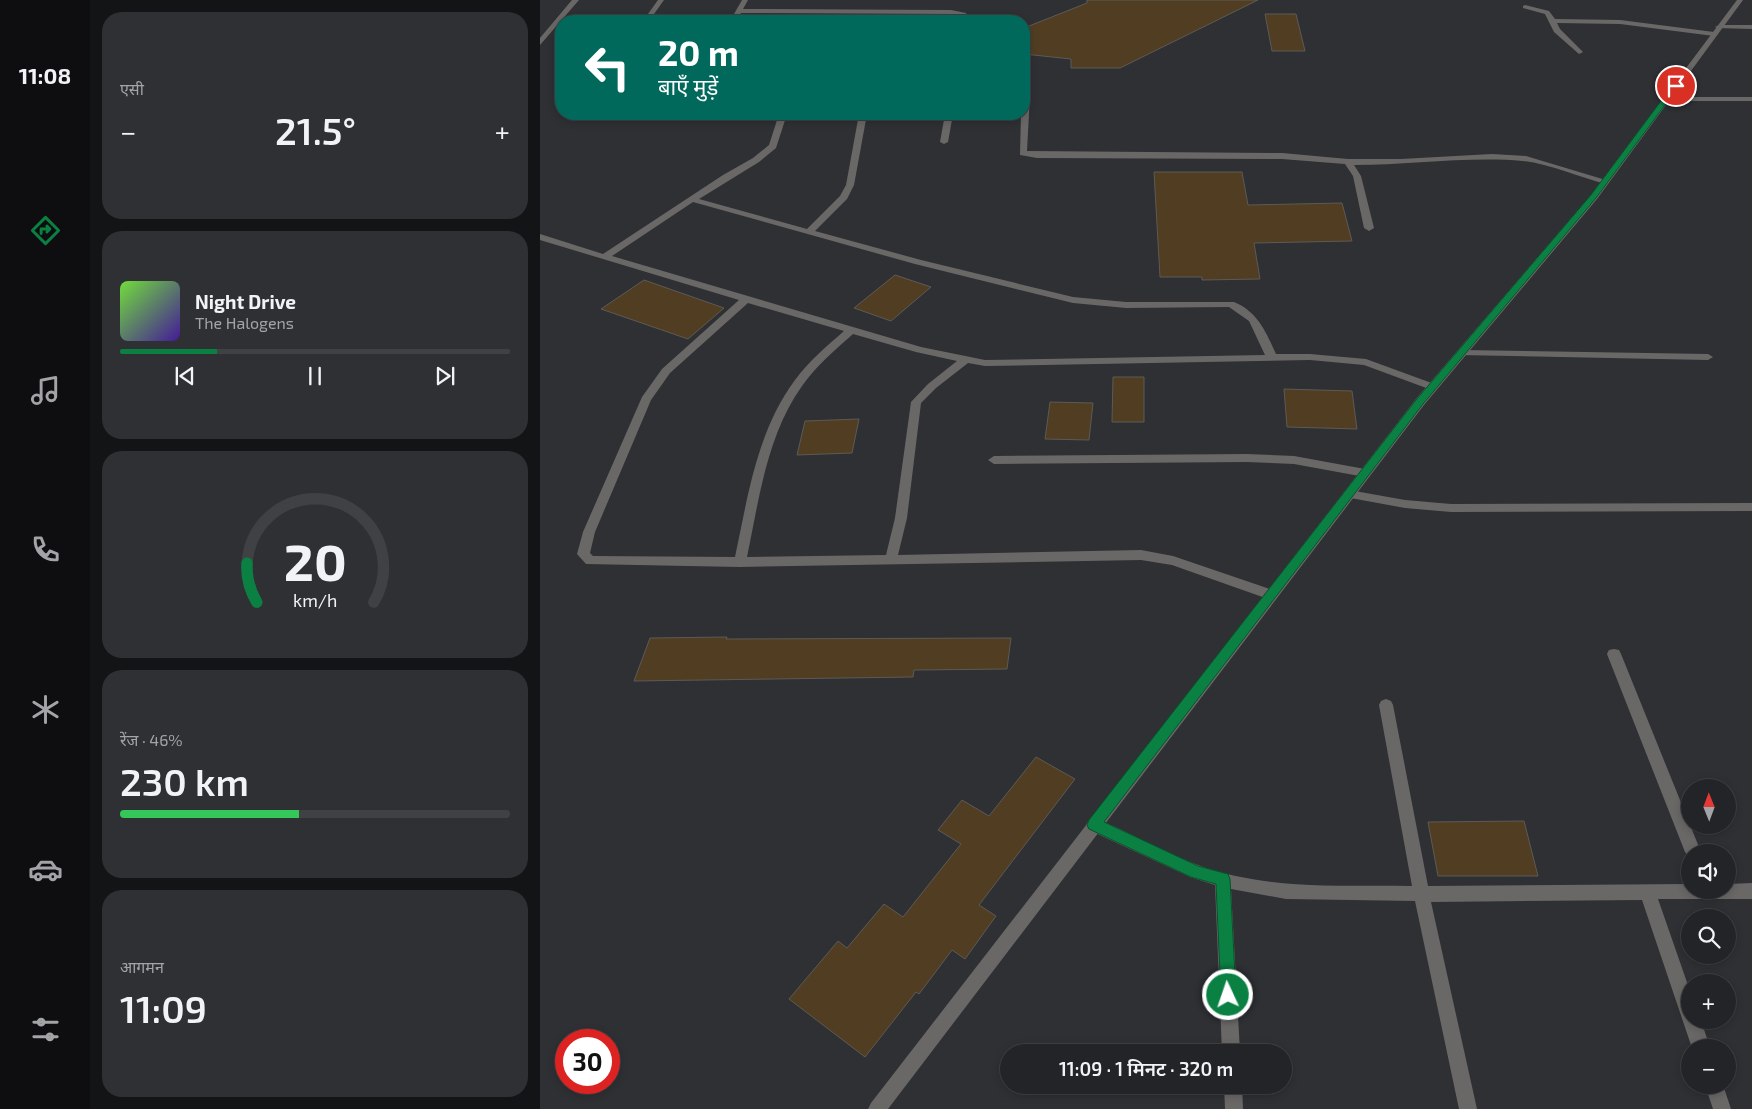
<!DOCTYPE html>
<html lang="hi">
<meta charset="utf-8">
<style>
body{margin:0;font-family:"Exo 2","Noto Sans Devanagari",sans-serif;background:#2f3033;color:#f1f3f6;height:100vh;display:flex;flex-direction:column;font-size:19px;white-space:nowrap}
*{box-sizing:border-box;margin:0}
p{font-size:16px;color:#a3a4a7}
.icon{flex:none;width:28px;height:28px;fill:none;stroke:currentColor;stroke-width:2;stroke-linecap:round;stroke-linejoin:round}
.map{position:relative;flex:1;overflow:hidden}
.sheet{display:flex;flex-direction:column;gap:12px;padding:12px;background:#131415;width:450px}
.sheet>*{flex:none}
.banner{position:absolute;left:15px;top:15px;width:475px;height:105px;border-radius:20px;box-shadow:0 2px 8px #0003,0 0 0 1px #404144;background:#00695c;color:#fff;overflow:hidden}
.needle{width:32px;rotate:359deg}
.buttons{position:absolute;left:1141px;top:779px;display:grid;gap:10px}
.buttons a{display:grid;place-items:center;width:55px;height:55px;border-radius:50%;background:#232427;box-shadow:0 2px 8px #0003,0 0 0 1px #404144;font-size:25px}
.speed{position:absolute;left:15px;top:1029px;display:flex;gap:10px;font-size:25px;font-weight:700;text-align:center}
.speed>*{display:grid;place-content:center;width:65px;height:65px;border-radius:50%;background:#232427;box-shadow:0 2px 8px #0003,0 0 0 1px #404144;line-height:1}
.speed .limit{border:8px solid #d22;background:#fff;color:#111}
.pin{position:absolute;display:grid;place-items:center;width:42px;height:42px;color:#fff;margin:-21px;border:2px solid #fff;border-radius:50%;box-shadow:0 1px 5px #0007}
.me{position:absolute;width:55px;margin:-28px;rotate:357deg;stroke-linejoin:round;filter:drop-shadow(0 0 4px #0008)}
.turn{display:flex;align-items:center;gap:18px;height:105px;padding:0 20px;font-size:22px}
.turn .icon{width:65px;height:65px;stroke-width:2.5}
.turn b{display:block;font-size:35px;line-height:42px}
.big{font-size:38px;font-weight:600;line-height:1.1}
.sheet .tile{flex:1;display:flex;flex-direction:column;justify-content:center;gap:8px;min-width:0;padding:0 18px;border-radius:20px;background:#2f3033}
.sheet .dial{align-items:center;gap:0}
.dial svg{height:130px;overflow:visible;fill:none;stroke:#404144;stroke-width:7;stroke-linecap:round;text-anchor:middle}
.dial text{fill:#f1f3f6;stroke:none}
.song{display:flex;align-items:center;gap:15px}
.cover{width:60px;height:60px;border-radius:8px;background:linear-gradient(135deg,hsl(100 70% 55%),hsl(260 70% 35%))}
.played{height:5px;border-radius:2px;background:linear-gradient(90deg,#0b8043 25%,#404144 25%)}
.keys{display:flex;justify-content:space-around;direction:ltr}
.heat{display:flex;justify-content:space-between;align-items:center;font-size:28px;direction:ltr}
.charge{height:8px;border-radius:4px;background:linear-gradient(90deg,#34c759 46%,#404144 0)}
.trip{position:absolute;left:460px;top:1044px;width:292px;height:50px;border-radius:25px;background:#232427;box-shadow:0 2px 8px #0003,0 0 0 1px #404144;font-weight:600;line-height:50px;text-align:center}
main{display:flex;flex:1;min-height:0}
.dock{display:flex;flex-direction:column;width:90px;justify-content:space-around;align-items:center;background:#0e0e10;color:#a3a4a7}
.dock .icon{width:35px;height:35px}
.dock .active{color:#0b8043}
.dock b{font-size:22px;color:#f1f3f6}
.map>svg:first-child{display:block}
.building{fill:#513e22;stroke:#5d5a56}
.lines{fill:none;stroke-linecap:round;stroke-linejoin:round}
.service{fill:#6a6867;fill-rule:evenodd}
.minor{fill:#6a6867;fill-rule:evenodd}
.tertiary{fill:#6a6867;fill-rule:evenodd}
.route{fill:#0b8043;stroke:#07532c}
</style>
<main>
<nav class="dock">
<b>11:08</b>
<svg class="icon active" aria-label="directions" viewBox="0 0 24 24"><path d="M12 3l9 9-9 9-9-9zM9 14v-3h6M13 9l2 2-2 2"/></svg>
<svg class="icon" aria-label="music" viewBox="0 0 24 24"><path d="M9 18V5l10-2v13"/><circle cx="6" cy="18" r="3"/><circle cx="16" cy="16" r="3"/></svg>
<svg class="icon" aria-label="phone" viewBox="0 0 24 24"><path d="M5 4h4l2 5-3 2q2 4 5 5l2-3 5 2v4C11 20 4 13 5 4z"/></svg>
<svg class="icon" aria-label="climate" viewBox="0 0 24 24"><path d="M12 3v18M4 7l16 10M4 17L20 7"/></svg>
<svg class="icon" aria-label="car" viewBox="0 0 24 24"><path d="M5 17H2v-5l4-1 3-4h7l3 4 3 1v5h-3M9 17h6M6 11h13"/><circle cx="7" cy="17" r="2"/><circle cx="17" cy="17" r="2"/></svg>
<svg class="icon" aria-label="filters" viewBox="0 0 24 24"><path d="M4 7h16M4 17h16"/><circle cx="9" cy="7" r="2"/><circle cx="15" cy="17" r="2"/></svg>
</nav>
<section class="sheet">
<div class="tile"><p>एसी</p>
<div class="heat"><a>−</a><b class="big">21.5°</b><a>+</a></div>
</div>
<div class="tile">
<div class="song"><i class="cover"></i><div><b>Night Drive</b><p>The Halogens</p></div></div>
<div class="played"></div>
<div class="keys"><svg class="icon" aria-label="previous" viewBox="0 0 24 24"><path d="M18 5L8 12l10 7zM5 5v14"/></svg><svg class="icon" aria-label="pause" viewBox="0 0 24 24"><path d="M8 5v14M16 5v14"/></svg><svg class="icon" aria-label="next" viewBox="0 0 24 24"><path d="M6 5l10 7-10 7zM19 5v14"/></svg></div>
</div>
<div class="tile dial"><svg viewBox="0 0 100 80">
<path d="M14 69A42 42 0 1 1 86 69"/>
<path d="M14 69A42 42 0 0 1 8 45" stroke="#0b8043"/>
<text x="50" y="56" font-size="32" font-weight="700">20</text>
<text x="50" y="72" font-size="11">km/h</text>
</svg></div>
<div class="tile"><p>रेंज · 46%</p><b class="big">230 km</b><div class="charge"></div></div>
<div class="tile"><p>आगमन</p><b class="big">11:09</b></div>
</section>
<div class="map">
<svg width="1212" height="1109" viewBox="0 0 1212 1109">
<rect width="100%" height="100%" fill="#2f3034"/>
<!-- building -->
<path class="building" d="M547 0H718L580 68H531V59L484 54V28L547 3Z
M725 14H756L765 51H732Z
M614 172H702L708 205 802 203 812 241 714 243 720 279 662 280V277H620Z
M355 275 391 287 351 321 314 308Z
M104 280 184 308 148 339 61 309Z
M573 377H604V422H572Z
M744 389 812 391 817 429 747 427Z
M510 402 553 403 549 440 505 439Z
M319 419 312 453 257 455 265 421Z
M187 637 186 639 471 638 467 669 374 670 373 677 94 681 110 638Z
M496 757 535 779 439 905 456 916 425 959 412 950 379 994 376 992 325 1057 249 999 298 941 307 948 344 904 363 917 421 844 398 830 422 800 449 816Z
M984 821 998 876H898L888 822Z"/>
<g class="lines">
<!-- service -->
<path class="service" d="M985 5 1009 11 1015 19 1080 20 1174 32 1178 34 1174 36 1080 24 1017 23 1020 29 1043 52 1039 54 1014 32 1005 14 983 8V6Z
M487 74 491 76 487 151 742 153 808 159H861L952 154 986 156 1069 181 1065 184C1039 177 1009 164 983 161 930 156 869 165 814 165L821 176 834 228 829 231 824 228 813 176 805 164 742 159 497 158 480 155 481 114H484V75Z"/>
<!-- minor -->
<path class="minor" d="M32 0H39L0 45V38Z
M118 0H124L109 21H103Z
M202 0H208L203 9 411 10 426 13 428 21H421V16L411 14 201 13 196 21H190Z
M1179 25H1212V29L1177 28 1175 27Z
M1123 97H1212V101H1123Z
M239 114H247L236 148 219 162 159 199 267 229 300 196 306 185 319 114H327L314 185 307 199 275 231 381 260 533 297 586 302H694C718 312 726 332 736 354H770L826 359 897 385 898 387 893 390 889 389 824 365 770 360 445 366 428 363 396 388 381 403 367 518 358 555 601 550 633 556 736 591 737 595 736 599 731 600 632 565 601 560 200 567 46 564 37 554 43 532 102 397 122 369 199 300 0 240V234L63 254 183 175 213 158 229 145ZM153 202 375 264 533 303 586 308 689 307 709 321 725 355 445 360 381 347 72 256ZM208 303 304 331C287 346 269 361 255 380 217 431 208 496 195 557L53 556 50 553 55 532 111 400 130 373ZM313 334 376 352 417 361 388 384 371 402 355 518 346 555 207 557C219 499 227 435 262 386 276 366 295 350 313 334Z
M405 114H413L408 142 404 144 400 142Z
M922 350 1168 354 1173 357 1168 360 918 355V351Z
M707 454 754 456 825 469 831 473 825 477 754 464 707 462 454 464 448 460 454 456Z
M809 490 865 500 911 504 1212 503V511L911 512 865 508 805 497 803 494Z
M1074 649 1079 650 1081 654 1161 852H1150V858L1145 852 1067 654 1069 650Z
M846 699 851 701 853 705 888 886 1150 884V890H1188V884L1212 883V899H1118L1150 991V1020H1161L1170 1048H1152L1102 900 891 902 937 1109H919L875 901 746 899 691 889 700 1052H682L675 885 650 877 549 830 546 825 549 820 554 818C589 831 622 852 658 865 725 890 801 885 872 886L839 705 841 701Z
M684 1085H702L703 1109H685Z
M1165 1085H1183L1191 1109H1173Z"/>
<!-- tertiary -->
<path class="tertiary" d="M1197 0H1203L1057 199 884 405 348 1109H328L331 1103 876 399 1051 195Z"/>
</g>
<!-- route -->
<path class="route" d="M1133 85 1139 86 1056 198 883 404 564 822 658 866 688 874 690 879 696 995 694 1000 688 1002 683 1000 681 995 676 884 651 877 549 829 547 825 549 820 876 400 1051 195Z"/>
</svg>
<div class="buttons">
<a><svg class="needle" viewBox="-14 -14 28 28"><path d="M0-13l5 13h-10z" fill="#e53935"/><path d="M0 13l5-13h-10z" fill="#a3a4a7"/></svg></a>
<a><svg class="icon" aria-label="sound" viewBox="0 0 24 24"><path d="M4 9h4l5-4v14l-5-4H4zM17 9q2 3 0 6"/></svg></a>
<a><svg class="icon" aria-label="search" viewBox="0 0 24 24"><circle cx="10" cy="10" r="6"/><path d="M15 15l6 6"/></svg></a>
<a>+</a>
<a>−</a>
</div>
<div class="speed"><div class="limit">30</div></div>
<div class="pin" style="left:1136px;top:86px;background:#d93025"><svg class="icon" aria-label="arrive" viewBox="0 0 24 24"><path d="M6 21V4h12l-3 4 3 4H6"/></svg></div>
<svg class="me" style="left:688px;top:995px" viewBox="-20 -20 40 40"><circle r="17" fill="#0b8043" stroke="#fff" stroke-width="3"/><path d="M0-11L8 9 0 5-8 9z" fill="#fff"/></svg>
<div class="trip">11:09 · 1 मिनट · 320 m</div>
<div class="banner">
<div class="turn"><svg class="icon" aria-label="left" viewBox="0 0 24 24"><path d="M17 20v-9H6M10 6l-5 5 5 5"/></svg><div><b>20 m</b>बाएँ मुड़ें</div></div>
</div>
</div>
</main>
